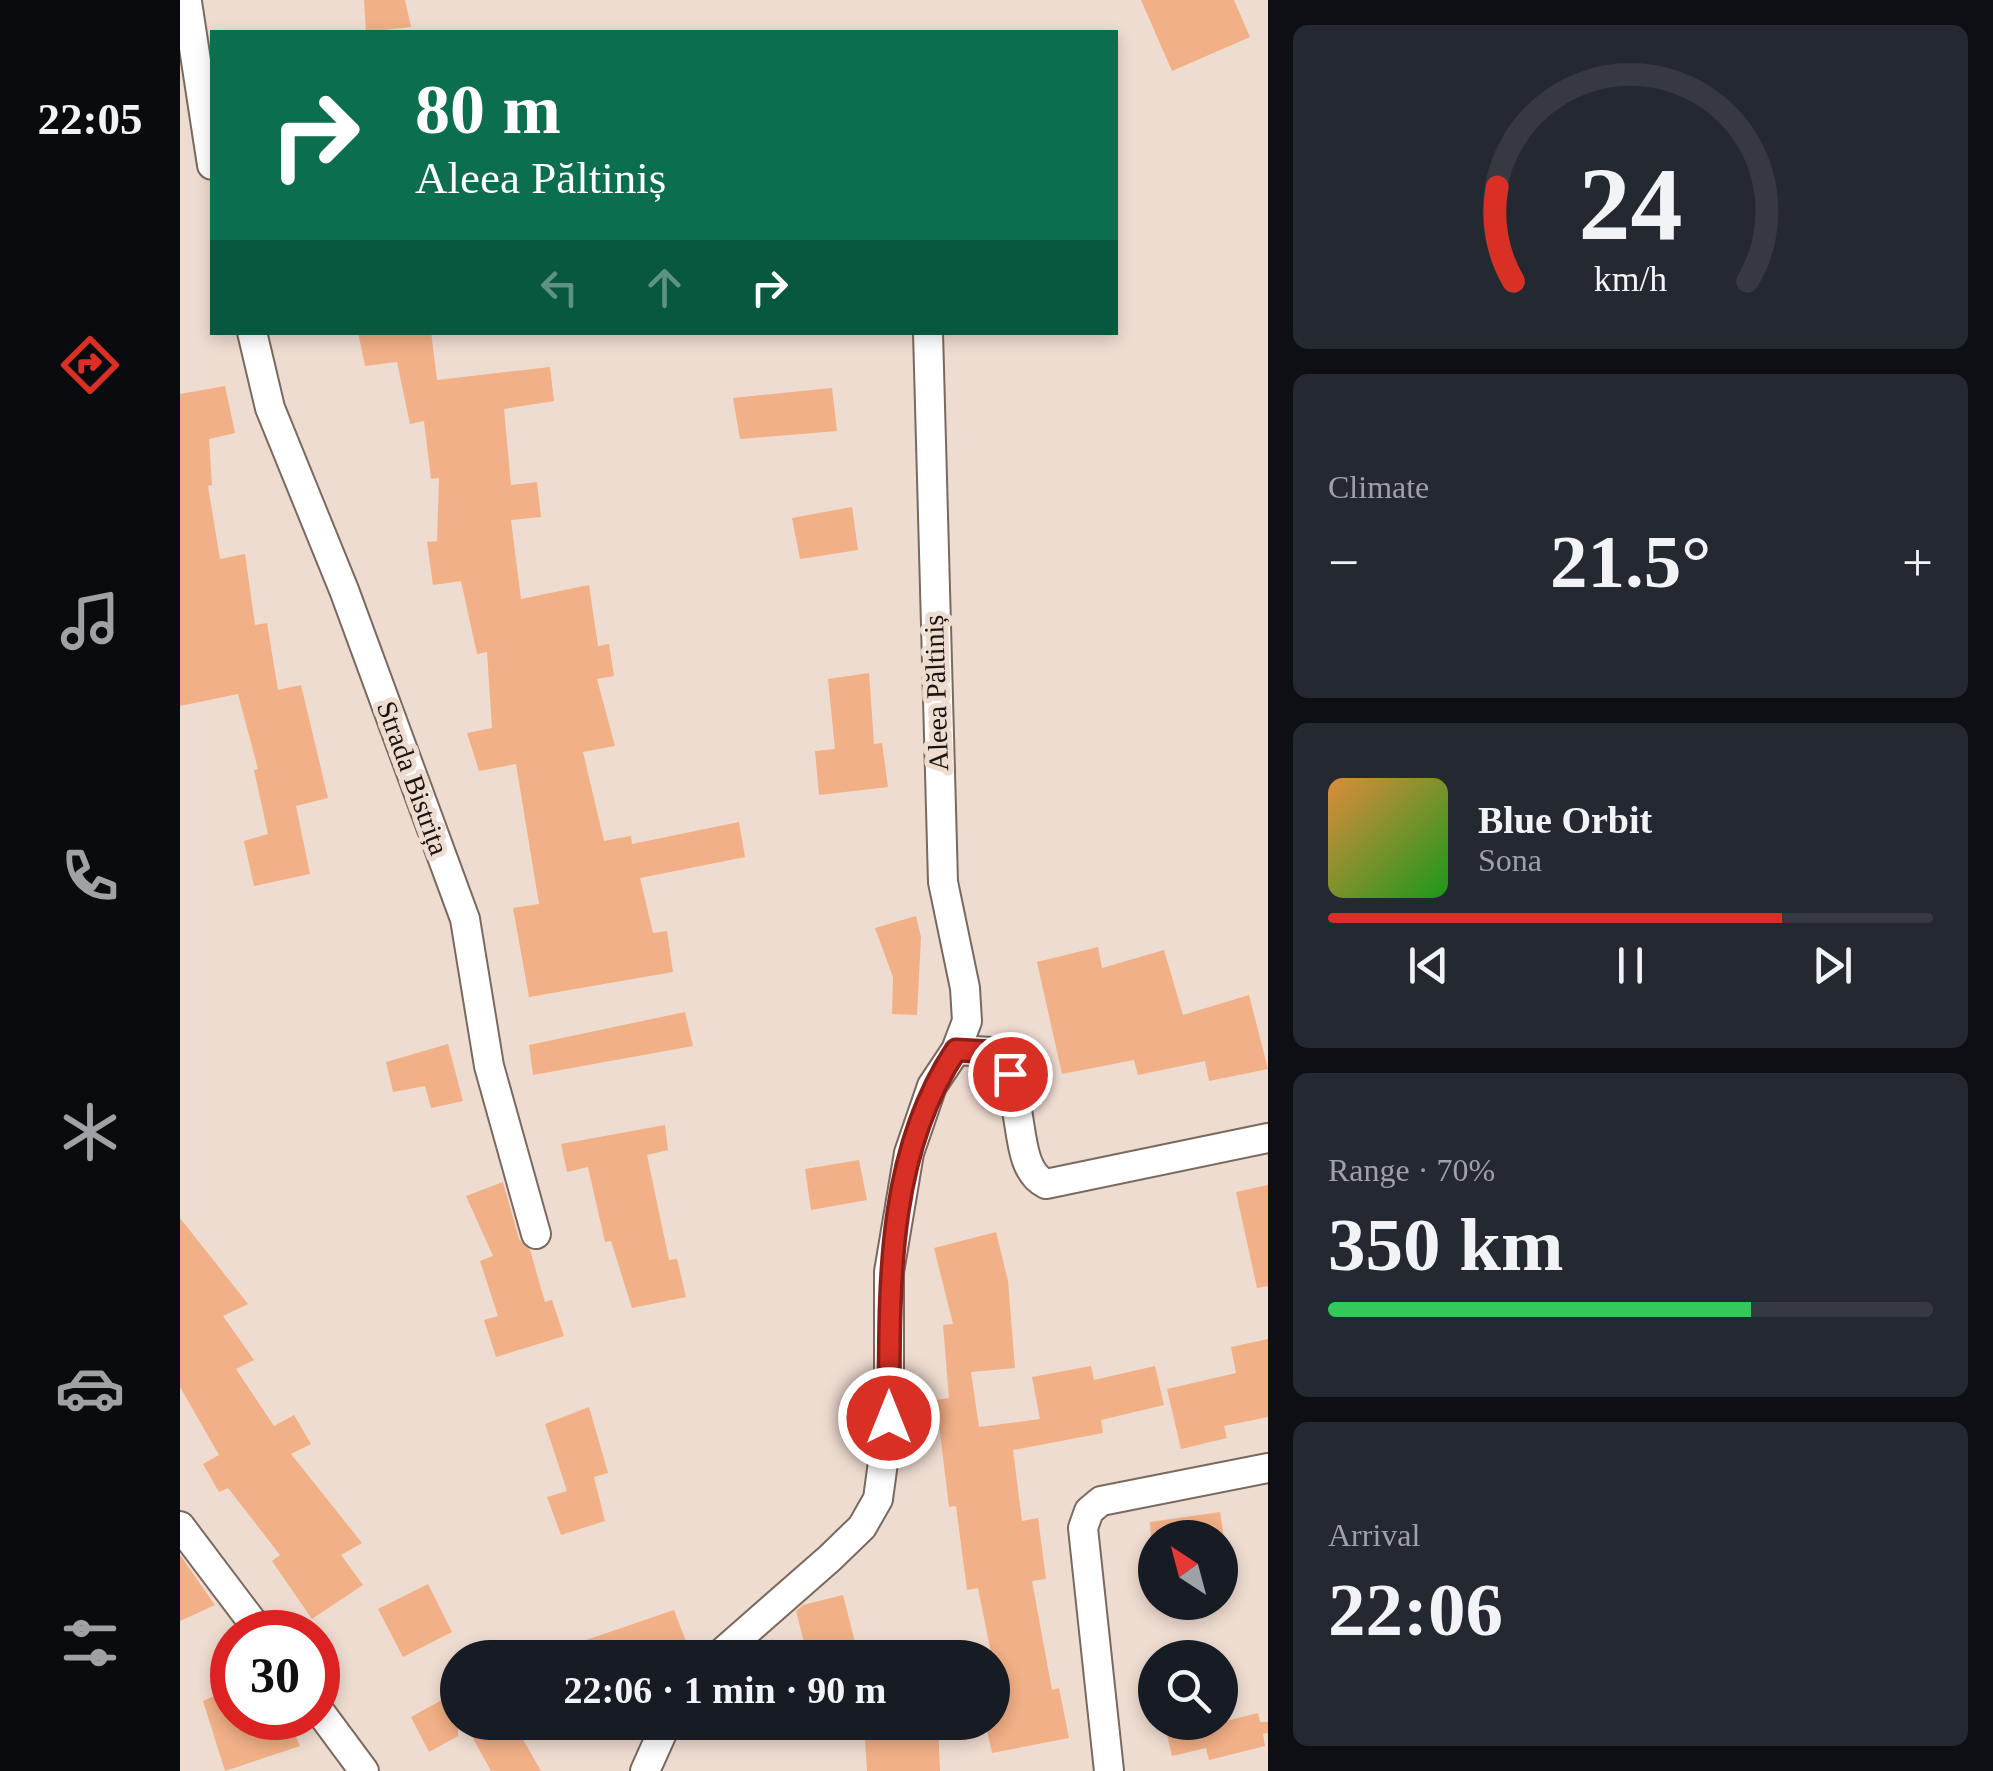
<!DOCTYPE html>
<meta charset="utf-8">
<style>
body{margin:0;font-family:Georgia,serif;background:#242831;color:#f1f3f6;height:100vh;display:flex;flex-direction:column;font-size:38px;white-space:nowrap}
*{box-sizing:border-box;margin:0}
p{font-size:32px;color:#9ea1a6}
.icon{flex:none;width:55px;height:55px;fill:none;stroke:currentColor;stroke-width:2;stroke-linecap:round;stroke-linejoin:round}
.map{position:relative;flex:1;overflow:hidden}
.side{display:flex;flex-direction:column;gap:25px;padding:25px;background:#0d0f14;width:725px}
.side>*{flex:none}
.hud{position:absolute;left:30px;top:30px;width:908px;height:305px;border-radius:0px;box-shadow:0 5px 15px #0003;background:#0b6e4f;color:#fff;overflow:hidden}
.needle{width:65px;rotate:324deg}
.buttons{position:absolute;left:958px;top:1520px;display:grid;gap:20px}
.buttons a{display:grid;place-items:center;width:100px;height:100px;border-radius:50%;background:#171b24;box-shadow:0 5px 15px #0003;font-size:50px}
.speed{position:absolute;left:30px;top:1610px;display:flex;gap:20px;font-size:50px;font-weight:700;text-align:center}
.speed>*{display:grid;place-content:center;width:130px;height:130px;border-radius:50%;background:#171b24;box-shadow:0 5px 15px #0003;line-height:1}
.speed .limit{border:15px solid #d22;background:#fff;color:#111}
.pin{position:absolute;display:grid;place-items:center;width:85px;height:85px;color:#fff;margin:-42px;border:5px solid #fff;border-radius:50%;box-shadow:0 2px 10px #0007}
.me{position:absolute;width:110px;margin:-55px;rotate:0deg;stroke-linejoin:round;filter:drop-shadow(0 0 8px #0008)}
.turn{display:flex;align-items:center;gap:35px;height:210px;padding:0 40px;font-size:45px}
.turn .icon{width:130px;height:130px;stroke-width:2.5}
.turn b{display:block;font-size:70px;line-height:85px}
.lanes{display:flex;align-items:center;height:95px;padding:0 40px;background:#0003;justify-content:center;gap:50px;direction:ltr}
.lanes .off{opacity:.35}
.big{font-size:75px;font-weight:700;line-height:1.1}
.side .card{flex:1;display:flex;flex-direction:column;justify-content:center;gap:15px;min-width:0;padding:0 35px;border-radius:15px;background:#242831}
.side .dial{align-items:center;gap:0}
.dial svg{height:260px;overflow:visible;fill:none;stroke:#363941;stroke-width:7;stroke-linecap:round;text-anchor:middle}
.dial text{fill:#f1f3f6;stroke:none}
.song{display:flex;align-items:center;gap:30px}
.cover{width:120px;height:120px;border-radius:15px;background:linear-gradient(135deg,hsl(30 70% 55%),hsl(120 70% 35%))}
.played{height:10px;border-radius:5px;background:linear-gradient(90deg,#d93025 75%,#363941 75%)}
.keys{display:flex;justify-content:space-around;direction:ltr}
.heat{display:flex;justify-content:space-between;align-items:center;font-size:55px;direction:ltr}
.charge{height:15px;border-radius:8px;background:linear-gradient(90deg,#34c759 70%,#363941 0)}
.trip{position:absolute;left:260px;top:1640px;width:570px;height:100px;border-radius:50px;background:#171b24;box-shadow:0 5px 15px #0003;font-weight:700;line-height:100px;text-align:center}
main{display:flex;flex:1;min-height:0}
.menu{display:flex;flex-direction:column;width:180px;justify-content:space-around;align-items:center;background:#090b0e;color:#9ea1a6}
.menu .icon{width:70px;height:70px}
.menu .on{color:#d93025}
.menu b{font-size:45px;color:#f1f3f6}
.map>svg:first-child{display:block}
.building{fill:#f1b086}
.lines{fill:none;stroke-linecap:round;stroke-linejoin:round}
.street-casing{stroke:#79695e;stroke-width:32}
.street{stroke:#fff;stroke-width:28}
.route-casing{stroke:#8d1f18;stroke-width:25}
.route{stroke:#d93025;stroke-width:18}
.labels{text-anchor:middle;dominant-baseline:central;stroke-width:10;stroke-linejoin:round;paint-order:stroke}
.street-label{font-size:28px;fill:#1a1410;stroke:#efdcd1}
</style>
<main>
<nav class="menu">
<b>22:05</b>
<svg class="icon on" aria-label="directions" viewBox="0 0 24 24"><path d="M12 3l9 9-9 9-9-9zM9 14v-3h6M13 9l2 2-2 2"/></svg>
<svg class="icon" aria-label="music" viewBox="0 0 24 24"><path d="M9 18V5l10-2v13"/><circle cx="6" cy="18" r="3"/><circle cx="16" cy="16" r="3"/></svg>
<svg class="icon" aria-label="phone" viewBox="0 0 24 24"><path d="M5 4h4l2 5-3 2q2 4 5 5l2-3 5 2v4C11 20 4 13 5 4z"/></svg>
<svg class="icon" aria-label="climate" viewBox="0 0 24 24"><path d="M12 3v18M4 7l16 10M4 17L20 7"/></svg>
<svg class="icon" aria-label="car" viewBox="0 0 24 24"><path d="M5 17H2v-5l4-1 3-4h7l3 4 3 1v5h-3M9 17h6M6 11h13"/><circle cx="7" cy="17" r="2"/><circle cx="17" cy="17" r="2"/></svg>
<svg class="icon" aria-label="filters" viewBox="0 0 24 24"><path d="M4 7h16M4 17h16"/><circle cx="9" cy="7" r="2"/><circle cx="15" cy="17" r="2"/></svg>
</nav>
<div class="map">
<svg width="1088" height="1771" viewBox="0 0 1088 1771">
<rect width="100%" height="100%" fill="#efdcd1"/>
<!-- building -->
<path class="building" d="M184 0H225L231 27 186 32Z
M961 0H1054L1070 37 992 71Z
M178 332H251L257 380 370 367 374 401 324 409 331 485 357 482 361 517 331 520 341 599 409 585 418 646 429 644 434 676 417 679 435 746 403 752 424 841 451 836 452 844 559 822 565 857 460 878 473 933 487 931 493 972 349 997 333 908 359 904 336 764 299 771 287 733 312 728 307 652 297 654 281 581 253 585 247 542 257 541 259 478 251 479 244 421 230 424 217 362 185 366Z
M45 386 55 433 29 439 32 485 28 486 40 559 65 554 75 625 87 623 98 690 121 685 148 798 116 806 130 874 74 886 64 841 88 834 74 770 78 769 58 694 0 706V394Z
M652 388 657 431 560 439 553 398Z
M672 507 678 550 620 559 612 518Z
M689 673 694 744 702 743 708 787 639 795 635 751 655 749 648 679Z
M736 916 741 937 737 1015 712 1014 713 977 695 928Z
M918 947 922 968 984 950 1003 1015 1069 995 1088 1069 1029 1081 1025 1061 958 1075 954 1060 882 1074 857 962Z
M505 1012 513 1046 353 1075 349 1045Z
M268 1044 283 1101 251 1108 245 1086 213 1092 206 1062Z
M485 1125 488 1150 467 1155 489 1260 497 1259 506 1297 452 1308 431 1241 425 1242 408 1167 387 1172 381 1144Z
M679 1160 687 1200 631 1210 625 1169Z
M323 1182 339 1239 350 1250 365 1302 372 1300 384 1336 316 1357 304 1320 318 1316 300 1261 313 1256 286 1196Z
M1088 1185V1286L1077 1288 1056 1192Z
M0 1218 68 1304 43 1316 74 1360 56 1369 94 1426 114 1415 131 1444 111 1454 182 1543 161 1555 183 1585 132 1619 92 1561 100 1555 48 1488 39 1492 23 1464 39 1455 0 1387Z
M816 1232 828 1281 835 1368 791 1372 799 1427 860 1419 852 1377 911 1366 914 1380 975 1366 984 1405 921 1420 923 1433 833 1450 842 1521 858 1518 866 1579 852 1581 872 1690 879 1688 889 1738 812 1753 805 1722H812V1702L819 1700 812 1658 798 1588 787 1590 776 1506 769 1507 759 1424 753 1425 750 1401 769 1398 763 1325 773 1324 754 1248Z
M1088 1339V1417L1044 1426 1047 1438 1001 1449 987 1389 1056 1373 1051 1347Z
M409 1407 428 1473 414 1477 425 1521 381 1535 367 1497 387 1491 365 1424Z
M1040 1512 1044 1538H971L970 1522Z
M0 1555 35 1605 0 1621Z
M248 1584 272 1632 223 1657 198 1609Z
M663 1595 679 1658H628L616 1611 623 1605Z
M494 1610 507 1644 469 1658H369L368 1653Z
M52 1688V1718H108L120 1746 45 1771 23 1701Z
M278 1691V1736L249 1752 231 1717Z
M1078 1713 1080 1722H1088V1733L1083 1734 1085 1746 1029 1760 1026 1748 992 1756 984 1722H1042Z
M284 1722H333L361 1771H311Z
M684 1722H758L760 1771H687Z"/>
<g class="lines">
<!-- street casing -->
<g class="street-casing">
<path id="street" d="M0 4 7 2 32 165
M72 332 90 408 164 590 285 919 309 1066 356 1234
M776 1050 812 1052C851 1089 828 1166 866 1184L1088 1138
M0 1526 80 1632
M536 1658 650 1558 682 1527 698 1499 709 1418V1272L729 1153 752 1086 776 1050 787 1021 785 988 763 882 748 332
M138 1709 184 1771
M465 1771 487 1722
M929 1771 903 1528 909 1511 921 1501 1088 1468"/>
</g>
<!-- street -->
<use href="#street" class="street"/>
</g>
<g class="lines">
<!-- route casing -->
<g class="route-casing">
<path id="route" d="M709 1418C710 1293 704 1158 776 1050L812 1052 830 1074"/>
</g>
<!-- route -->
<use href="#route" class="route"/>
</g>
<g class="labels">
<!-- street labels -->
<g class="street-label">
<text transform="translate(756 693) rotate(-92)">Aleea Păltiniș</text>
<text transform="translate(233 778) rotate(70)">Strada Bistrița</text>
</g>
</g>
</svg>
<div class="buttons">
<a><svg class="needle" viewBox="-14 -14 28 28"><path d="M0-13l5 13h-10z" fill="#e53935"/><path d="M0 13l5-13h-10z" fill="#9ea1a6"/></svg></a>
<a><svg class="icon" aria-label="search" viewBox="0 0 24 24"><circle cx="10" cy="10" r="6"/><path d="M15 15l6 6"/></svg></a>
</div>
<div class="speed"><div class="limit">30</div></div>
<div class="pin" style="left:830px;top:1074px;background:#d93025"><svg class="icon" aria-label="arrive" viewBox="0 0 24 24"><path d="M6 21V4h12l-3 4 3 4H6"/></svg></div>
<svg class="me" style="left:709px;top:1418px" viewBox="-20 -20 40 40"><circle r="17" fill="#d93025" stroke="#fff" stroke-width="3"/><path d="M0-11L8 9 0 5-8 9z" fill="#fff"/></svg>
<div class="trip">22:06 · 1 min · 90 m</div>
<div class="hud">
<div class="turn"><svg class="icon" aria-label="right" viewBox="0 0 24 24"><path d="M7 20v-9h11M14 6l5 5-5 5"/></svg><div><b>80 m</b>Aleea Păltiniș</div></div>
<div class="lanes"><svg class="icon off" aria-label="left" viewBox="0 0 24 24"><path d="M17 20v-9H6M10 6l-5 5 5 5"/></svg><svg class="icon off" aria-label="ahead" viewBox="0 0 24 24"><path d="M12 20V5M6 11l6-6 6 6"/></svg><svg class="icon" aria-label="right" viewBox="0 0 24 24"><path d="M7 20v-9h11M14 6l5 5-5 5"/></svg></div>
</div>
</div>
<section class="side">
<div class="card dial"><svg viewBox="0 0 100 80">
<path d="M14 69A42 42 0 1 1 86 69"/>
<path d="M14 69A42 42 0 0 1 9 40" stroke="#d93025"/>
<text x="50" y="56" font-size="32" font-weight="700">24</text>
<text x="50" y="72" font-size="11">km/h</text>
</svg></div>
<div class="card"><p>Climate</p>
<div class="heat"><a>−</a><b class="big">21.5°</b><a>+</a></div>
</div>
<div class="card">
<div class="song"><i class="cover"></i><div><b>Blue Orbit</b><p>Sona</p></div></div>
<div class="played"></div>
<div class="keys"><svg class="icon" aria-label="previous" viewBox="0 0 24 24"><path d="M18 5L8 12l10 7zM5 5v14"/></svg><svg class="icon" aria-label="pause" viewBox="0 0 24 24"><path d="M8 5v14M16 5v14"/></svg><svg class="icon" aria-label="next" viewBox="0 0 24 24"><path d="M6 5l10 7-10 7zM19 5v14"/></svg></div>
</div>
<div class="card"><p>Range · 70%</p><b class="big">350 km</b><div class="charge"></div></div>
<div class="card"><p>Arrival</p><b class="big">22:06</b></div>
</section>
</main>
